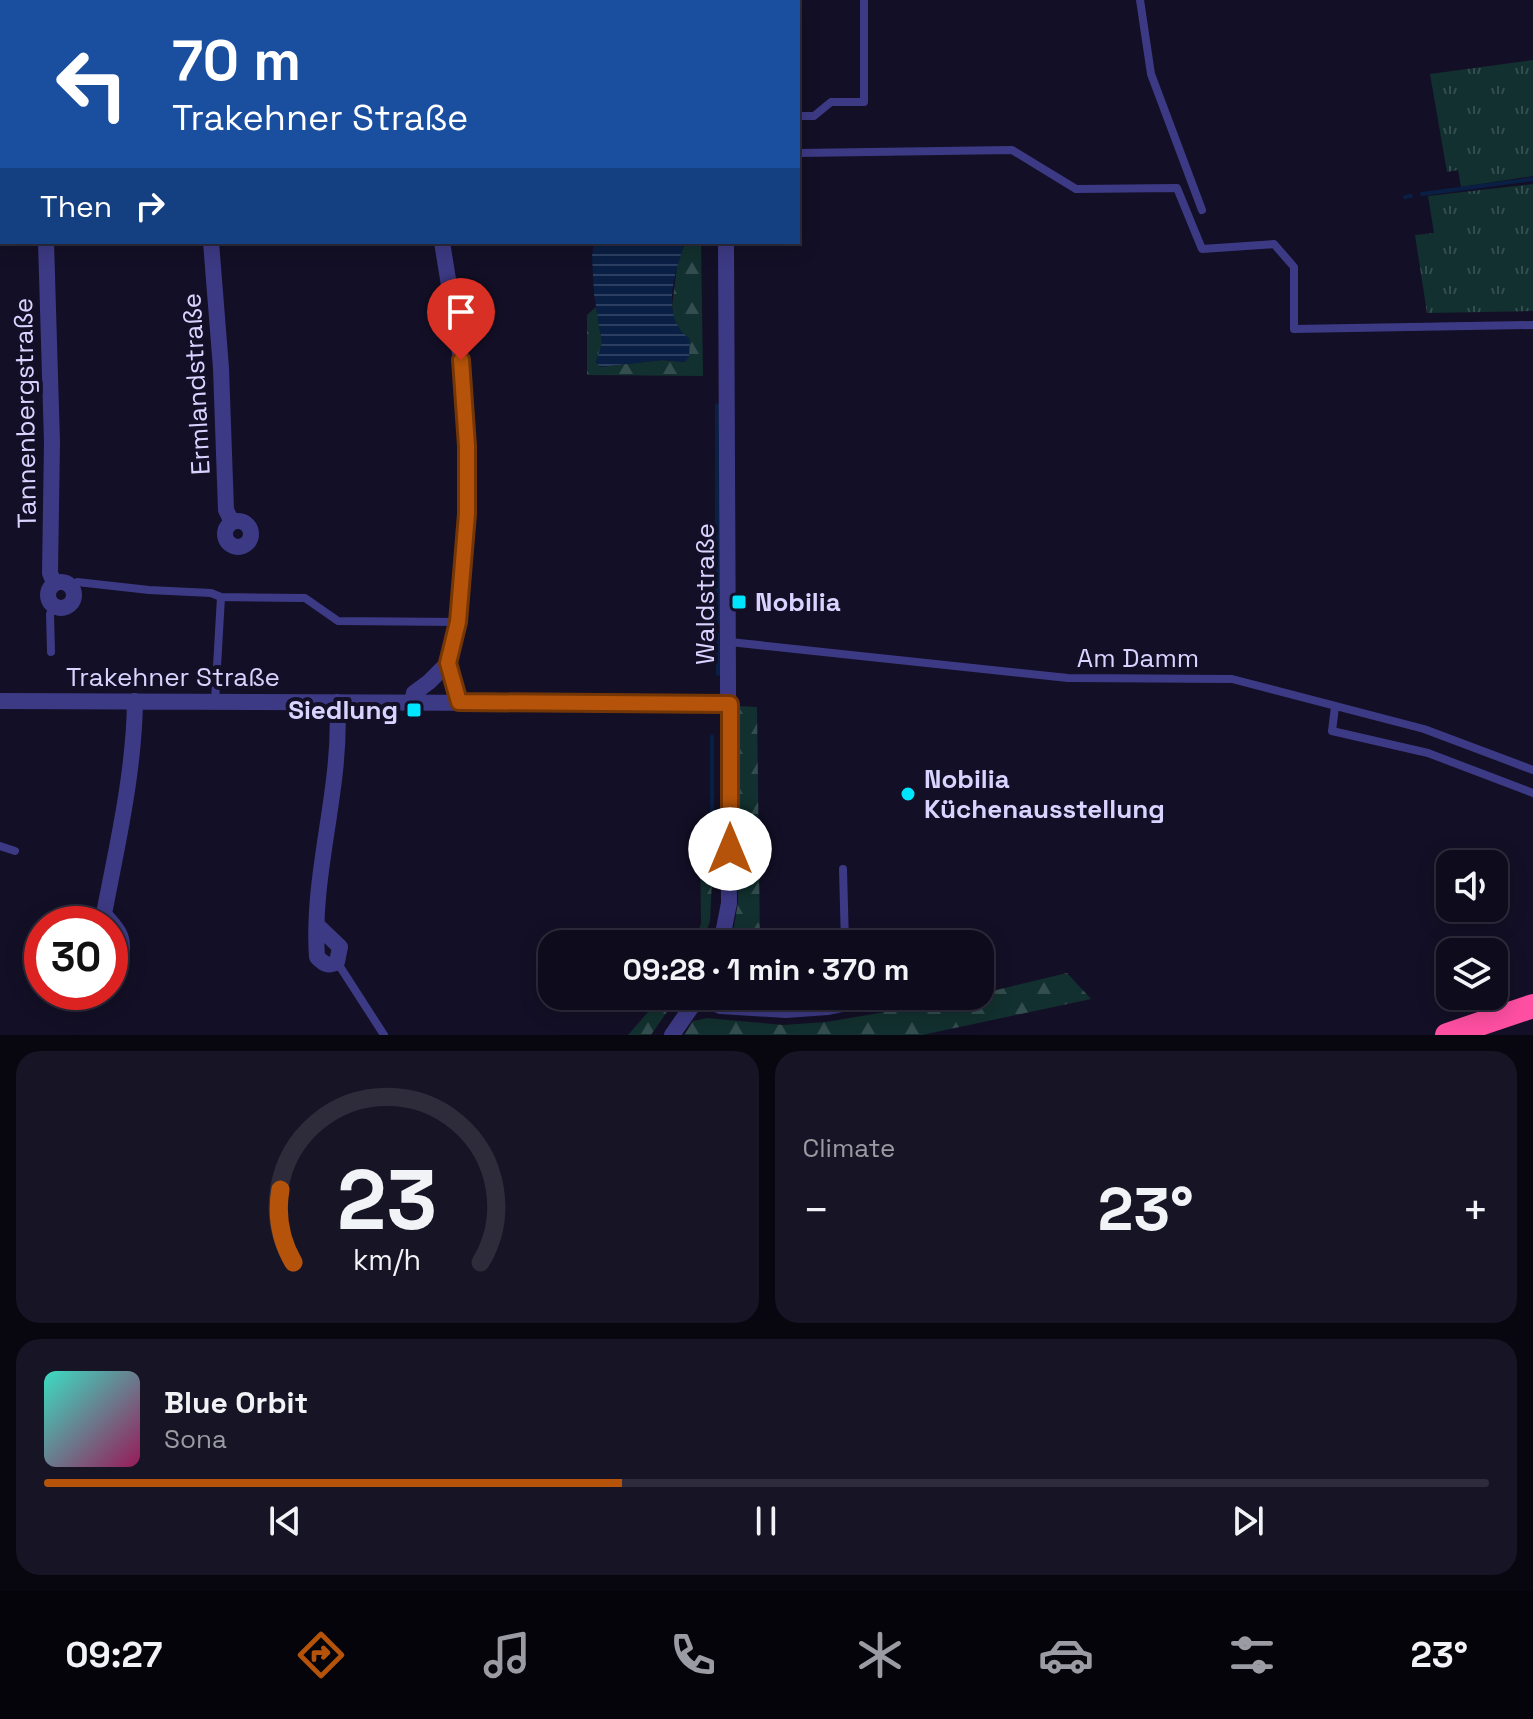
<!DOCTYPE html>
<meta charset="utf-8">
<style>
body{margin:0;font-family:"Space Grotesk",sans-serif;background:#171425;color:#f1f3f6;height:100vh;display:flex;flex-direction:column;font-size:30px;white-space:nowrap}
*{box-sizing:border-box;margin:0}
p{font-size:26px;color:#9b9ba3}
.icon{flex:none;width:44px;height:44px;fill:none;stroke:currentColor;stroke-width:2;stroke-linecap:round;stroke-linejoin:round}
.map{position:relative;height:1035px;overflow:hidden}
.sheet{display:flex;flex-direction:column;gap:16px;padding:16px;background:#08060f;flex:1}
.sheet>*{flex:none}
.banner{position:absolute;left:0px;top:0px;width:800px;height:244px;box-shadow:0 4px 20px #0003,0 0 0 2px #2e2b3b;background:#1a4fa0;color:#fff;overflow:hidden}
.tools{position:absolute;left:1436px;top:850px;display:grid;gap:16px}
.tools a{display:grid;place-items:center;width:72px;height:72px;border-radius:16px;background:#0e0b1c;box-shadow:0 4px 20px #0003,0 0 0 2px #2e2b3b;font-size:40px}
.speed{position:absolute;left:24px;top:906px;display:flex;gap:16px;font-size:40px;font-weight:700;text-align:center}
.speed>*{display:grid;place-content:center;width:104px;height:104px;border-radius:50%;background:#0e0b1c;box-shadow:0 4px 20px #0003,0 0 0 2px #2e2b3b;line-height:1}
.speed .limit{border:12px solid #d22;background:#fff;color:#111}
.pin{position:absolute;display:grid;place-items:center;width:68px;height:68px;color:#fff;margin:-82px -34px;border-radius:50% 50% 50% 0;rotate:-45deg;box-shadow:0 0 8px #0007}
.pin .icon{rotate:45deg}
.me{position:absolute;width:88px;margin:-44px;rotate:0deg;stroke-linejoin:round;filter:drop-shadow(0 0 6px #0008)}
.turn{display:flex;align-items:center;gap:28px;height:168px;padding:0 40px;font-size:36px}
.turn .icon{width:104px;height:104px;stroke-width:2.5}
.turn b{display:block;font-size:56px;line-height:68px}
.then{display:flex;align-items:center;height:76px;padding:0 40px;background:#0003;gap:16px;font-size:30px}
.big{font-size:60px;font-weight:600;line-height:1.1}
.sheet .card{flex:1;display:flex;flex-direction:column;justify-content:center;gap:12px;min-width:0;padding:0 28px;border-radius:24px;background:#171425}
.sheet .dial{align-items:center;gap:0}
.dial svg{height:208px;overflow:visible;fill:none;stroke:#2e2b3b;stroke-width:7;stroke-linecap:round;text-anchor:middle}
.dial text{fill:#f1f3f6;stroke:none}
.song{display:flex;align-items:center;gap:24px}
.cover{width:96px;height:96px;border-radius:12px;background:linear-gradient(135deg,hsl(170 70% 55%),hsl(330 70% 35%))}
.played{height:8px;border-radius:4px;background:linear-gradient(90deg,#b45309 40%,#2e2b3b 40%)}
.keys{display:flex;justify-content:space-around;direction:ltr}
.heat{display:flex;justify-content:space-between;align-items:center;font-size:44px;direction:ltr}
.sheet .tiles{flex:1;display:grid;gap:16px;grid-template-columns:1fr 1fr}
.card:last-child{grid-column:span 2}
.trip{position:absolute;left:538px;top:930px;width:456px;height:80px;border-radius:24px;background:#0e0b1c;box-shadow:0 4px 20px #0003,0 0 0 2px #2e2b3b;font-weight:600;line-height:80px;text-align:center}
.tab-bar{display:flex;height:128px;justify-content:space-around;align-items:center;background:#06040b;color:#9b9ba3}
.tab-bar .icon{width:56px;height:56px}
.tab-bar .active{color:#b45309}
.tab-bar b{font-size:36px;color:#f1f3f6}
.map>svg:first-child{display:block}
.grass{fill:url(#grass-tufts)}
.forest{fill:url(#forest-firs)}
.water{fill:url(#water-rules)}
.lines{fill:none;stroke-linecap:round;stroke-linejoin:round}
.stream{stroke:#0a1f44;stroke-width:4}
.lane{stroke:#3d3a85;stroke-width:8}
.street{stroke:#3d3a85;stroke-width:16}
.highway{stroke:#ff4fa3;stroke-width:24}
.route-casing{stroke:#753606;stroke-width:20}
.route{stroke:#b45309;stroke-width:14}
.poi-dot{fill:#00e5ff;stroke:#130f26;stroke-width:3}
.labels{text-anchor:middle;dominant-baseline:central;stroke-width:8;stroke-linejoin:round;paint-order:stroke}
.street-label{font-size:26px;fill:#d9d4ff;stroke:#130f26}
.poi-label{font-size:26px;font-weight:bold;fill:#d9d4ff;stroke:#130f26;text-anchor:start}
</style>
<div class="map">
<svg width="1533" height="1035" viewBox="0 0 1533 1035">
<defs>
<pattern id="grass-tufts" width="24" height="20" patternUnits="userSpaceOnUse" patternTransform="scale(2)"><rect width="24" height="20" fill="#12302f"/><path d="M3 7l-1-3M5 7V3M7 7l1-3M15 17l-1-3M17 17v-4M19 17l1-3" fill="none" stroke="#344d4e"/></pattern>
<pattern id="forest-firs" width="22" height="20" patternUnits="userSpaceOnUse" patternTransform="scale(2)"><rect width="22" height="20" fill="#12302f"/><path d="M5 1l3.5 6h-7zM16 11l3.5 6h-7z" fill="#344d4e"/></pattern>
<pattern id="water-rules" width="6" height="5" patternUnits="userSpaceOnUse" patternTransform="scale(2)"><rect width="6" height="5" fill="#0a1f44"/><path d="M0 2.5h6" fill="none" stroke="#2d3f60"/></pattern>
</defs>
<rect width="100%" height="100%" fill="#130f26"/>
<!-- grass -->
<path class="grass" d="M1533 60V176L1461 187 1458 170 1447 172 1430 74Z
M1533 184V311L1427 313 1415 235 1434 233 1428 196Z"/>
<!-- forest -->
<path class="forest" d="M685 242H701L703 376 587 375V315L596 307 602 343 596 362 600 367 662 360 685 362 682 333 674 322 672 306 677 267Z
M738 706 757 707 760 944H731L738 902Z
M700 845 713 859 710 921 702 944H692L701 924Z
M1067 973 1091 999 922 1035H684L693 1021 707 1018 783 1025 826 1022 980 996V994Z
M662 996H678L651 1035H628Z
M719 996H817L823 1003C798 1005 739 1011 719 996Z"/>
<!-- water -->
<path class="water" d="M594 242H685C675 272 659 318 690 339L689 357 685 362 662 360 600 367 596 362 602 343 594 294 592 256Z"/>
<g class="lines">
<!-- stream -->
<path class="stream" d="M335 0 345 2
M0 5 2 3
M1422 194 1533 179
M1405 197 1411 196
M717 405V623
M717 634 718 674
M712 736V833"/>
<!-- lane -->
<path class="lane" d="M1140 0 1151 74 1202 210
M798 116H814L831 102H864V0
M798 153 1012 150 1076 189 1177 188 1202 249 1274 244 1294 267V329L1533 325
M71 585 77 582 149 590 211 593 221 597 305 598 338 621 458 622
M730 642 1068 678 1232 679 1424 729 1533 770
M51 652 50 614 54 607
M215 701 221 597
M1335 707 1332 731 1428 753 1533 793
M0 846 15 851
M843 869 845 944
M337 962 384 1035
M697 1001 720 1010 786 1014 828 1011 897 996"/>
<!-- street -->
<path class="street" d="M465 0 467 2
M725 0V2
M0 149 2 150
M46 242 52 442 50 573 54 583
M211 242 221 368 226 510 232 522
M225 534a13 13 0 1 1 26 0a13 13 0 1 1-26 0Z
M48 595a13 13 0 1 1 26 0a13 13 0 1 1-26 0Z
M448 663 459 702
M0 701 730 704
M412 702 414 693 429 682 448 663 458 622 467 514V446L463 372 442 242
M104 914C114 926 123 933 122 949L110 954
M102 924C116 850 134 776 135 701
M317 925 340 947 337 962C328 967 324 964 317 957 311 871 343 787 337 702
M721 944 729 903 726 242
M672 1035 699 996"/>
<!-- highway -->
<path class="highway" d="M1447 1035 1533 1006"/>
</g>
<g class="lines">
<!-- route casing -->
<g class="route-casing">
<path id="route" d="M461 360 467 446V514L458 622 448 663 459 702 730 704V849"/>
</g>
<!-- route -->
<use href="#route" class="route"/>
</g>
<!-- markers -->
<g class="poi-dot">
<rect x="731" y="594" width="16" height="16" rx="4"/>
<rect x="406" y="702" width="16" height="16" rx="4"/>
<circle cx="908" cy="794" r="8"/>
</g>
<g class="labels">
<!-- street labels -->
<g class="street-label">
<text transform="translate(196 384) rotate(-93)">Ermlandstraße</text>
<text transform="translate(25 413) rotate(-91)">Tannenbergstraße</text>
<text transform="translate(705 594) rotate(-90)">Waldstraße</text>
<text x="1138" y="658">Am Damm</text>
<text x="173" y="677">Trakehner Straße</text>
</g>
<!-- poi labels -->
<g class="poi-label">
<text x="755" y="602">Nobilia</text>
<text x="398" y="710" text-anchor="end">Siedlung</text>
<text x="924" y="779">Nobilia<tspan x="924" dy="30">Küchenausstellung</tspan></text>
</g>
</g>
</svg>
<div class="tools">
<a><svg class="icon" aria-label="sound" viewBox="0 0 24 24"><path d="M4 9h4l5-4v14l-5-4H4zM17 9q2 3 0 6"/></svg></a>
<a><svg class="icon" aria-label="layers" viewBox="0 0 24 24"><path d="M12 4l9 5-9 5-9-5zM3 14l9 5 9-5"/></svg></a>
</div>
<div class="speed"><div class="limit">30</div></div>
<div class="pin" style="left:461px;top:360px;background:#d93025"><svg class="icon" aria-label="arrive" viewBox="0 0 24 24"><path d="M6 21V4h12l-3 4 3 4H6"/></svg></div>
<svg class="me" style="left:730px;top:849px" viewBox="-20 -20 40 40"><circle r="19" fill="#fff"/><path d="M0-13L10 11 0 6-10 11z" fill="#b45309"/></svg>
<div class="trip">09:28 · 1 min · 370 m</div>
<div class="banner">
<div class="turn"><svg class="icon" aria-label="left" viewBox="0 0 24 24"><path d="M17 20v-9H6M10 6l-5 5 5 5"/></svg><div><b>70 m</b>Trakehner Straße</div></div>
<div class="then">Then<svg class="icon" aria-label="right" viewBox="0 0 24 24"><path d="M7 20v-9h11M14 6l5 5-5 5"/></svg></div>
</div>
</div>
<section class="sheet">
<div class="tiles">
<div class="card dial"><svg viewBox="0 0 100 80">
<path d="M14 69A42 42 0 1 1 86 69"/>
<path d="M14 69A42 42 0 0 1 9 41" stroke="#b45309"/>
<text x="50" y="56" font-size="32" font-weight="700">23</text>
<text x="50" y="72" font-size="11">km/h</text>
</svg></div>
<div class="card"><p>Climate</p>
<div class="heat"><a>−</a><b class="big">23°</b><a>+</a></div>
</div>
<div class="card">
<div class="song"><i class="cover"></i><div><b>Blue Orbit</b><p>Sona</p></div></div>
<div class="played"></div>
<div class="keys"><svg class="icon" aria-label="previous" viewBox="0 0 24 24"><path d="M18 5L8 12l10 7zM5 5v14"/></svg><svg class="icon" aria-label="pause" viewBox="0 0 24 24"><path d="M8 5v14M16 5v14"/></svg><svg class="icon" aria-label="next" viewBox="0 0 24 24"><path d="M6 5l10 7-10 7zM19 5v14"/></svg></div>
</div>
</div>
</section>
<nav class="tab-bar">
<b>09:27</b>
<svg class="icon active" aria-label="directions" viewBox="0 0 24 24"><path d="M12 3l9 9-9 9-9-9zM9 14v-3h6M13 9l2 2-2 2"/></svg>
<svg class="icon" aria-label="music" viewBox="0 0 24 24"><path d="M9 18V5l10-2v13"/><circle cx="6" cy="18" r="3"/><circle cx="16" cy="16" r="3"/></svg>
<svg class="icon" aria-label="phone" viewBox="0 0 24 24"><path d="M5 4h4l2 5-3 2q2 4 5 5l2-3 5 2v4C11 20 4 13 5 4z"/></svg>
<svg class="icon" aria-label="climate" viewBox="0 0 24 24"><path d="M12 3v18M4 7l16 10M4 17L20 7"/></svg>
<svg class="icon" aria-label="car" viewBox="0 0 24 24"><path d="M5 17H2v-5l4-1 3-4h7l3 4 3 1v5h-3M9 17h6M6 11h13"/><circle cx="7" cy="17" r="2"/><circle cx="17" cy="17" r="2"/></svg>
<svg class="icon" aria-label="filters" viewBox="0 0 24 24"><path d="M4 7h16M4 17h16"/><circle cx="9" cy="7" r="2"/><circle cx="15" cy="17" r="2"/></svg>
<b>23°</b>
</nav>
